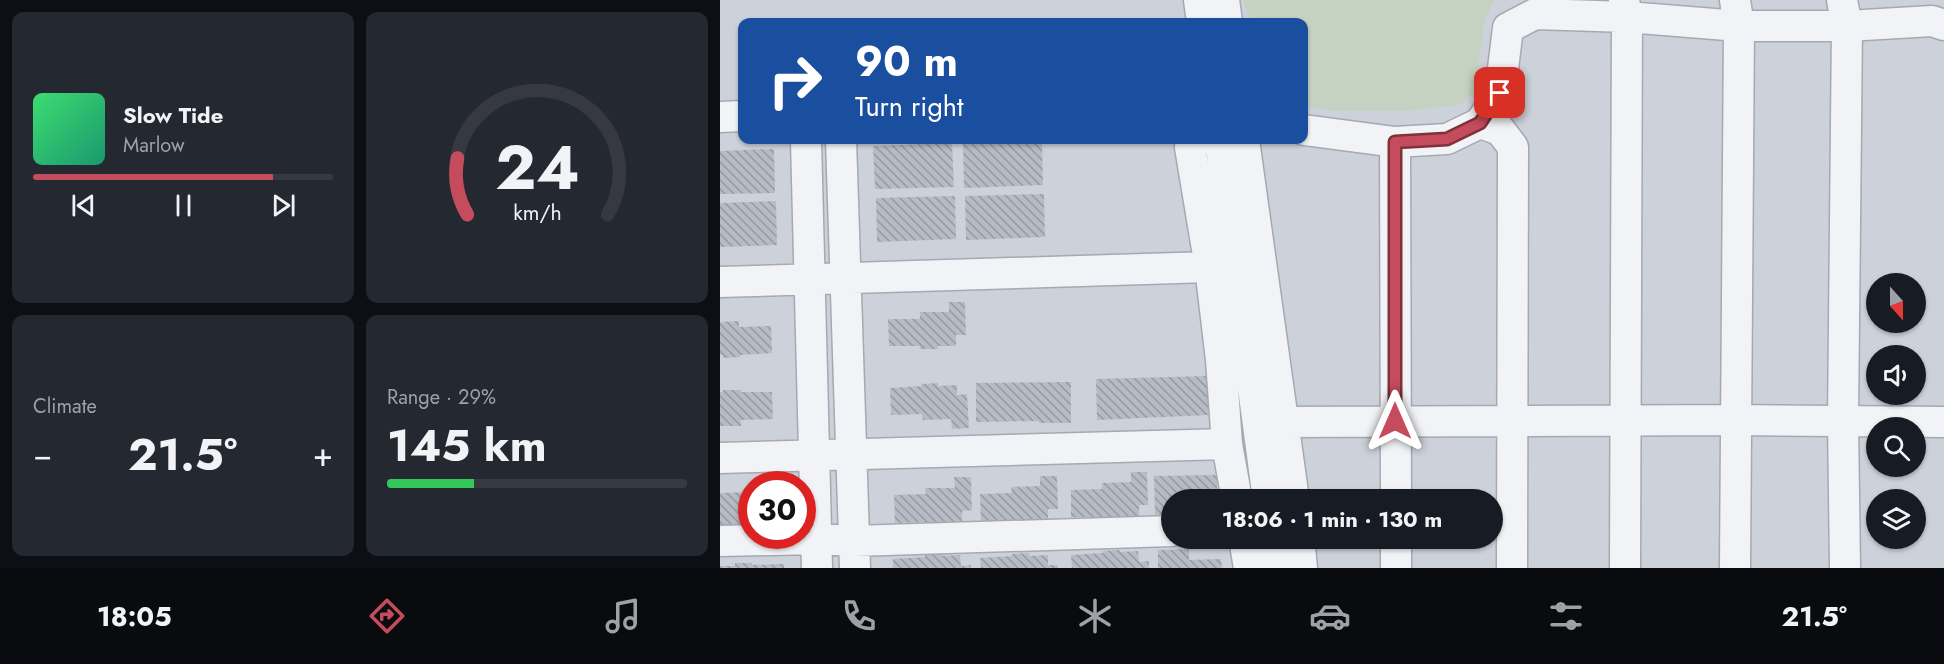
<!DOCTYPE html>
<meta charset="utf-8">
<style>
body{margin:0;font-family:Jost,sans-serif;background:#242831;color:#f1f3f6;height:100vh;display:flex;flex-direction:column;font-size:22px;white-space:nowrap}
*{box-sizing:border-box;margin:0}
p{font-size:20px;color:#9ea1a6}
.icon{flex:none;width:33px;height:33px;fill:none;stroke:currentColor;stroke-width:2;stroke-linecap:round;stroke-linejoin:round}
.map{position:relative;flex:1;overflow:hidden}
.drawer{display:flex;flex-direction:column;gap:12px;padding:12px;background:#0d0f14;width:720px}
.drawer>*{flex:none}
.hud{position:absolute;left:18px;top:18px;width:570px;height:126px;border-radius:12px;box-shadow:0 2px 4px #0004;background:#1a4fa0;color:#fff;overflow:hidden}
.needle{width:39px;rotate:159deg}
.tools{position:absolute;left:1146px;top:273px;display:grid;gap:12px}
.tools a{display:grid;place-items:center;width:60px;height:60px;border-radius:50%;background:#171b24;box-shadow:0 2px 4px #0004;font-size:30px}
.speed{position:absolute;left:18px;top:471px;display:flex;gap:12px;font-size:30px;font-weight:700;text-align:center}
.speed>*{display:grid;place-content:center;width:78px;height:78px;border-radius:50%;background:#171b24;box-shadow:0 2px 4px #0004;line-height:1}
.speed .limit{border:9px solid #d22;background:#fff;color:#111}
.pin{position:absolute;display:grid;place-items:center;width:51px;height:51px;color:#fff;margin:-26px;border-radius:12px;box-shadow:0 3px 9px #0006}
.me{position:absolute;width:66px;margin:-33px;rotate:0deg;stroke-linejoin:round;filter:drop-shadow(0 0 4px #0008)}
.turn{display:flex;align-items:center;gap:21px;height:126px;padding:0 18px;font-size:27px}
.turn .icon{width:78px;height:78px;stroke-width:2.5}
.turn b{display:block;font-size:42px;line-height:51px}
.big{font-size:45px;font-weight:700;line-height:1.1}
.drawer .widget{flex:1;display:flex;flex-direction:column;justify-content:center;gap:9px;min-width:0;padding:0 21px;border-radius:12px;background:#242831}
.drawer .dial{align-items:center;gap:0}
.dial svg{height:156px;overflow:visible;fill:none;stroke:#363941;stroke-width:7;stroke-linecap:round;text-anchor:middle}
.dial text{fill:#f1f3f6;stroke:none}
.song{display:flex;align-items:center;gap:18px}
.cover{width:72px;height:72px;border-radius:9px;background:linear-gradient(135deg,hsl(140 70% 55%),hsl(160 70% 35%))}
.played{height:6px;border-radius:3px;background:linear-gradient(90deg,#c54c5d 80%,#363941 80%)}
.keys{display:flex;justify-content:space-around;direction:ltr}
.heat{display:flex;justify-content:space-between;align-items:center;font-size:33px;direction:ltr}
.charge{height:9px;border-radius:4px;background:linear-gradient(90deg,#34c759 29%,#363941 0)}
.drawer .tiles{flex:1;display:grid;gap:12px;grid-template-columns:repeat(2,1fr)}
.trip{position:absolute;left:441px;top:489px;width:342px;height:60px;border-radius:30px;background:#171b24;box-shadow:0 2px 4px #0004;font-weight:700;line-height:60px;text-align:center}
.tab-bar{display:flex;height:96px;justify-content:space-around;align-items:center;background:#090b0e;color:#9ea1a6}
.tab-bar .icon{width:42px;height:42px}
.tab-bar .on{color:#c54c5d}
.tab-bar b{font-size:27px;color:#f1f3f6}
main{display:flex;flex:1;min-height:0}
.map>svg:first-child{display:block}
.built{fill:#cdd1d9;fill-rule:evenodd}
.pitch{fill:#c5d1c1}
.building{fill:url(#building-back-hatch)}
.lines{fill:none;stroke-linecap:round;stroke-linejoin:round}
.minor-casing{stroke:#a5a9b1;stroke-width:33}
.minor{stroke:#f2f3f6;stroke-width:30}
.route-casing{stroke:#80313c;stroke-width:15}
.route{stroke:#c54c5d;stroke-width:10}
</style>
<main>
<section class="drawer">
<div class="tiles">
<div class="widget">
<div class="song"><i class="cover"></i><div><b>Slow Tide</b><p>Marlow</p></div></div>
<div class="played"></div>
<div class="keys"><svg class="icon" aria-label="previous" viewBox="0 0 24 24"><path d="M18 5L8 12l10 7zM5 5v14"/></svg><svg class="icon" aria-label="pause" viewBox="0 0 24 24"><path d="M8 5v14M16 5v14"/></svg><svg class="icon" aria-label="next" viewBox="0 0 24 24"><path d="M6 5l10 7-10 7zM19 5v14"/></svg></div>
</div>
<div class="widget dial"><svg viewBox="0 0 100 80">
<path d="M14 69A42 42 0 1 1 86 69"/>
<path d="M14 69A42 42 0 0 1 9 40" stroke="#c54c5d"/>
<text x="50" y="56" font-size="32" font-weight="700">24</text>
<text x="50" y="72" font-size="11">km/h</text>
</svg></div>
<div class="widget"><p>Climate</p>
<div class="heat"><a>−</a><b class="big">21.5°</b><a>+</a></div>
</div>
<div class="widget"><p>Range · 29%</p><b class="big">145 km</b><div class="charge"></div></div>
</div>
</section>
<div class="map">
<svg width="1224" height="568" viewBox="0 0 1224 568">
<defs>
<pattern id="building-back-hatch" width="6" height="6" patternUnits="userSpaceOnUse" patternTransform="scale(1.5)"><rect width="6" height="6" fill="#b7bcc4"/><path d="M-1 5l2 2M0 0l6 6M5-1l2 2" fill="none" stroke="#9599a0"/></pattern>
</defs>
<rect width="100%" height="100%" fill="#dfe2e7"/>
<!-- built -->
<path class="built" d="M0 0H1224V568H0ZM22 22H584V140H22ZM1156 284H1196V322H1156ZM1156 356H1196V394H1156ZM1156 428H1196V466H1156ZM32 484H82V536H32ZM452 500H772V538H452ZM1156 500H1196V538H1156Z"/>
<!-- pitch -->
<path class="pitch" d="M523 0H774L764 22 755 92 742 104 685 111H613L584 106V22H532Z"/>
<!-- building -->
<path class="building" d="M322 142 323 185 244 188 243 144Z
M232 143 234 187 155 189 153 146Z
M54 149 55 193 0 194V151Z
M324 194 325 237 246 240 245 196Z
M235 196 236 239 157 242 156 198Z
M56 201 57 245 0 247V203Z
M229 302H245L246 335H236V346H218V349H200V346H169L168 319H200V312H229Z
M19 321V327L51 326 52 353 20 355V357L3 358V355H0V322Z
M488 376V415L377 420 376 379Z
M351 382V423H319V421L256 422V383Z
M218 383V386L237 385V395L247 394 249 428 232 429 231 419 203 420 202 414 171 415 170 388 201 386V384Z
M3 390H21V392H52L53 419 21 420V426H0V392H3Z
M411 472H427L428 505H419V516H400V519H383V517H351V490L382 489V483L411 482Z
M497 475V500H452V514L435 515 434 476Z
M320 476H337L338 509H328V519L310 520V523H292V521L261 522 260 494 292 493 291 487 320 486Z
M234 477H251L252 510 242 511V521L224 522V524L207 525V522L175 523 174 495 206 494 205 488H235Z
M27 492V498H32V525H28V528L0 527V493Z
M469 549V560L501 559 502 568H438V550Z
M400 550V552L418 551 419 562 429 561V568H352L351 555 383 553V551Z
M309 553V556L328 555V565H338V568H261L260 558 292 556V554Z
M222 554V556L240 555 241 566 251 565V568H173V559L205 557V555Z
M15 563H32V565L64 564V568H0V566H15Z"/>
<g class="lines">
<!-- minor casing -->
<g class="minor-casing">
<path id="minor" d="M479 0 482 22
M504 0 507 22
M904 0 907 17 905 568
M1015 0 1019 26 1015 568
M1122 0 1127 26 1123 421 1125 568
M0 117 22 116
M760 123 780 130 793 147 792 568
M584 130 675 142
M86 140 97 568
M121 140 135 568
M480 140 470 147 490 267 501 360 507 444 517 500
M500 140 548 500
M524 140 574 500
M0 282 490 267
M564 422 1017 420 1224 422
M0 458 507 444
M676 500 675 142 727 139 760 123 780 93 788 28 815 14 907 17 1019 26H1127L1212 21 1224 25
M524 538 529 568
M554 538 558 568
M579 538 582 568
M676 538V568
M0 541 96 539 134 541 452 531"/>
</g>
<!-- minor -->
<use href="#minor" class="minor"/>
</g>
<g class="lines">
<!-- route casing -->
<g class="route-casing">
<path id="route" d="M675 421V142L727 139 760 123 780 93"/>
</g>
<!-- route -->
<use href="#route" class="route"/>
</g>
</svg>
<div class="tools">
<a><svg class="needle" viewBox="-14 -14 28 28"><path d="M0-13l5 13h-10z" fill="#e53935"/><path d="M0 13l5-13h-10z" fill="#9ea1a6"/></svg></a>
<a><svg class="icon" aria-label="sound" viewBox="0 0 24 24"><path d="M4 9h4l5-4v14l-5-4H4zM17 9q2 3 0 6"/></svg></a>
<a><svg class="icon" aria-label="search" viewBox="0 0 24 24"><circle cx="10" cy="10" r="6"/><path d="M15 15l6 6"/></svg></a>
<a><svg class="icon" aria-label="layers" viewBox="0 0 24 24"><path d="M12 4l9 5-9 5-9-5zM3 14l9 5 9-5"/></svg></a>
</div>
<div class="speed"><div class="limit">30</div></div>
<div class="pin" style="left:780px;top:93px;background:#d93025"><svg class="icon" aria-label="arrive" viewBox="0 0 24 24"><path d="M6 21V4h12l-3 4 3 4H6"/></svg></div>
<svg class="me" style="left:675px;top:421px" viewBox="-20 -20 40 40"><path d="M0-17L14 15 0 8-14 15z" fill="#c54c5d" stroke="#fff" stroke-width="4"/></svg>
<div class="trip">18:06 · 1 min · 130 m</div>
<div class="hud">
<div class="turn"><svg class="icon" aria-label="right" viewBox="0 0 24 24"><path d="M7 20v-9h11M14 6l5 5-5 5"/></svg><div><b>90 m</b>Turn right</div></div>
</div>
</div>
</main>
<nav class="tab-bar">
<b>18:05</b>
<svg class="icon on" aria-label="directions" viewBox="0 0 24 24"><path d="M12 3l9 9-9 9-9-9zM9 14v-3h6M13 9l2 2-2 2"/></svg>
<svg class="icon" aria-label="music" viewBox="0 0 24 24"><path d="M9 18V5l10-2v13"/><circle cx="6" cy="18" r="3"/><circle cx="16" cy="16" r="3"/></svg>
<svg class="icon" aria-label="phone" viewBox="0 0 24 24"><path d="M5 4h4l2 5-3 2q2 4 5 5l2-3 5 2v4C11 20 4 13 5 4z"/></svg>
<svg class="icon" aria-label="climate" viewBox="0 0 24 24"><path d="M12 3v18M4 7l16 10M4 17L20 7"/></svg>
<svg class="icon" aria-label="car" viewBox="0 0 24 24"><path d="M5 17H2v-5l4-1 3-4h7l3 4 3 1v5h-3M9 17h6M6 11h13"/><circle cx="7" cy="17" r="2"/><circle cx="17" cy="17" r="2"/></svg>
<svg class="icon" aria-label="filters" viewBox="0 0 24 24"><path d="M4 7h16M4 17h16"/><circle cx="9" cy="7" r="2"/><circle cx="15" cy="17" r="2"/></svg>
<b>21.5°</b>
</nav>
